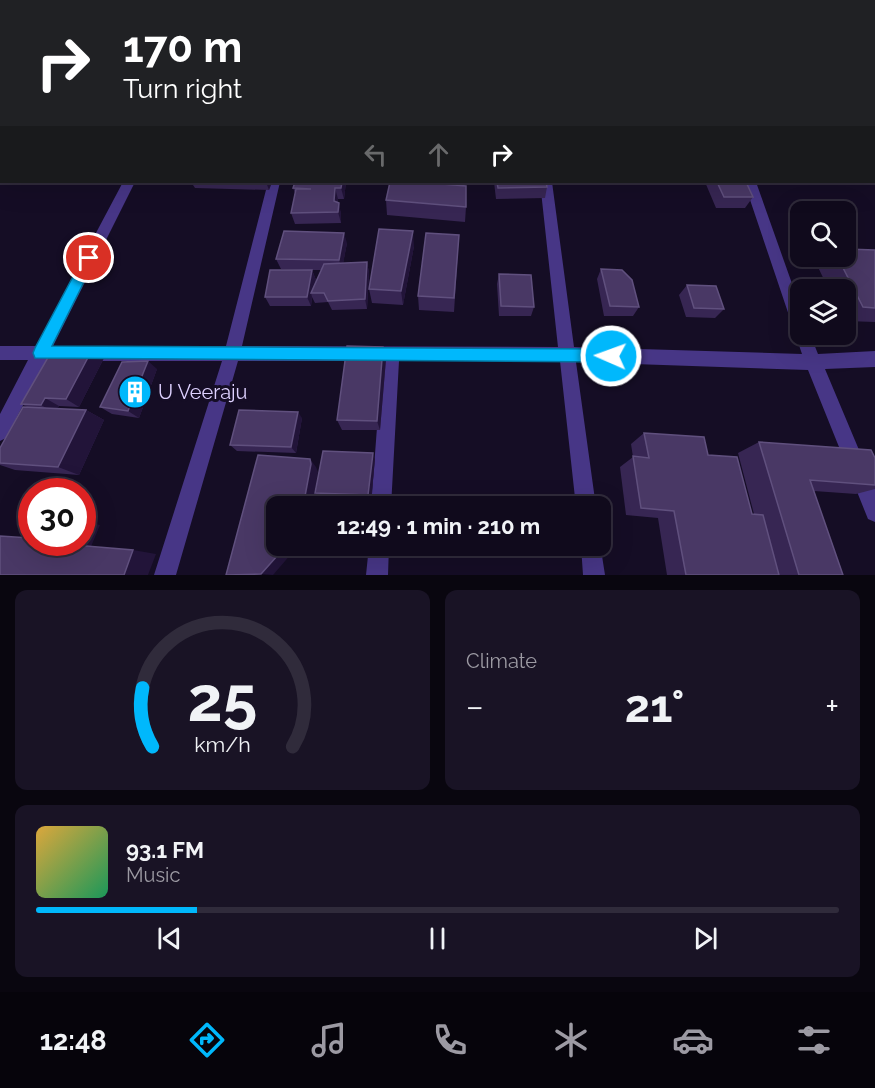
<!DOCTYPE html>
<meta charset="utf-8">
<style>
body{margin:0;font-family:Raleway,sans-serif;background:#191325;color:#f1f3f6;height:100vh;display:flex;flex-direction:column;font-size:22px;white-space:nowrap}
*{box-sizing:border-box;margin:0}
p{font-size:20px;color:#9c9aa3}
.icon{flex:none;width:33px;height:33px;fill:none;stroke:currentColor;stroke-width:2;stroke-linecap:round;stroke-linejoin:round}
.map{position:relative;height:575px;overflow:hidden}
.sheet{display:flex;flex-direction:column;gap:15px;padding:15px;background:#09060f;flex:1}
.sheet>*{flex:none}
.top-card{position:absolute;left:0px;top:0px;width:876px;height:183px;box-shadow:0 6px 24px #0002,0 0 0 2px #302b3b;background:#202124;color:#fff;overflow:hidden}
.buttons{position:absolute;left:790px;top:201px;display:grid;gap:12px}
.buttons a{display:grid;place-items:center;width:66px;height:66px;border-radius:12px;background:#100a1c;box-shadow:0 6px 24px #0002,0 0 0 2px #302b3b;font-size:30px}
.speed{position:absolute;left:18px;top:478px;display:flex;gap:12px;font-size:30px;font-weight:700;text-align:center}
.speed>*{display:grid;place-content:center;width:78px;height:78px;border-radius:50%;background:#100a1c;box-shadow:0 6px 24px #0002,0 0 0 2px #302b3b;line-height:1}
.speed .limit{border:9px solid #d22;background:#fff;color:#111}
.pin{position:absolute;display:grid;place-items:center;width:51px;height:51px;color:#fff;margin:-26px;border:3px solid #fff;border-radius:50%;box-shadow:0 2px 6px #0007}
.me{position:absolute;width:66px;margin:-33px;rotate:272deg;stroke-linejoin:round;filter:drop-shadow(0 0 4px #0008)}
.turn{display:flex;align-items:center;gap:21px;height:126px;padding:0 24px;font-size:27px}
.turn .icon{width:78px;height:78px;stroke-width:2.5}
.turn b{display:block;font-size:42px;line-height:51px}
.lanes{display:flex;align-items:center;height:57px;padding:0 24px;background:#0003;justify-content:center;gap:30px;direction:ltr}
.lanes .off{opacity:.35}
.big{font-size:45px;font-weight:700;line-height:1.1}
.sheet .widget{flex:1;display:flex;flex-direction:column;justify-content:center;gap:9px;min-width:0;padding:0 21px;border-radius:12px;background:#191325}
.sheet .dial{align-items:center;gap:0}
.dial svg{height:156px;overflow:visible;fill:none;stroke:#302b3b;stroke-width:7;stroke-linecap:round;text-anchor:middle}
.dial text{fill:#f1f3f6;stroke:none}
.song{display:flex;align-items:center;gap:18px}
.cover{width:72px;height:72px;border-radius:9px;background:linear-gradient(135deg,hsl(40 70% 55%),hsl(150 70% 35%))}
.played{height:6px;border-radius:3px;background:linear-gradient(90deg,#00b8fc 20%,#302b3b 20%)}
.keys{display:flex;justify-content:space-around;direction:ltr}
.heat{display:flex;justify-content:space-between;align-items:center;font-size:33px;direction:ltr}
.sheet .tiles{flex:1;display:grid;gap:15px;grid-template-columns:1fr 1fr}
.widget:last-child{grid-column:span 2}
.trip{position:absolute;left:266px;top:496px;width:345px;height:60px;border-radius:12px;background:#100a1c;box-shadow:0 6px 24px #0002,0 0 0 2px #302b3b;font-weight:700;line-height:60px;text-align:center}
.tab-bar{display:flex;height:96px;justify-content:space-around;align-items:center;background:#06040b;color:#9c9aa3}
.tab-bar .icon{width:42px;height:42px}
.tab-bar .selected{color:#00b8fc}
.tab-bar b{font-size:27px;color:#f1f3f6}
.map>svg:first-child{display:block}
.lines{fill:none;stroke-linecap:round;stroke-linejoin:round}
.minor{fill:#473686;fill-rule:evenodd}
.trunk{fill:#ee52c1;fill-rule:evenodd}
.wall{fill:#372653;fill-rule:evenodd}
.shaded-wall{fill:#221439}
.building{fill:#493865;stroke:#60507e;stroke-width:1.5}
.route{fill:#00b8fc;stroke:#0078a4;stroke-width:1.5}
.labels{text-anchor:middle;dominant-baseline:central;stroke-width:6;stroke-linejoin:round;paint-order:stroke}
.poi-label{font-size:20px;fill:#ded1ff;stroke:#150d25;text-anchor:start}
</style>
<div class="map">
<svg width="875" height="575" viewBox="0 0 875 575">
<rect width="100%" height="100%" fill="#150d25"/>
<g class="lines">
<!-- minor -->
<path class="minor" d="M23 0H31L22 2Z
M143 0H151L142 2Z
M230 0H238L229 2Z
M327 0H335V2H327Z
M515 0H523L524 2H515Z
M678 0H686L687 2H678Z
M0 66H2L0 73Z
M0 123H2V131H0Z
M874 129H875V137H874Z
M123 182H135L53 346H226L268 182H280L242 346 558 347 540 182H552L574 347 802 354 744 182H756L801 309V334H810L818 354 875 351V367L825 369 875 488V522L868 519 808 370 576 362 596 507H576L560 361H399L391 507H371L382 361H238L176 575H154L222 361H46L6 438 0 441V414L28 360H0V346H36Z
M600 543 605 575H583L581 546H600Z
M369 546H389L388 575H366Z"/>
<!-- trunk -->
<path class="trunk" d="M874 41H875V47H874Z"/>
</g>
<!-- wall -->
<path class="wall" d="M786 0H850L851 2H785Z
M191 182H272L269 190 195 188Z
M346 182 344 199H338V202L341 214V223L295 224 291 213 295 193 293 188Z
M494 182H546L547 187 545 198 496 199Z
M705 182H746L753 197 745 208H716Z
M386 200 466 207 465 222 387 215Z
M459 235 454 312 419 310 418 296Z
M347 243 343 263 367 262 369 273 367 309 332 310 328 302 315 303 312 297 311 306H270L265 297 309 270 281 269 276 259ZM312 270H321L315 285 316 280Z
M414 246 403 305 372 303 369 289Z
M875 250V322L846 321V290H829L816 263 824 256H846Z
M601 269 639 307 633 316H604L597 279Z
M499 274 534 307 531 316H499L497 284Z
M687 285 724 309 715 318 686 317 679 295Z
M383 347 386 359 380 430H342L337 420Z
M104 358 79 407 59 406 57 409 86 410 104 420 79 475 15 470 0 465V448L27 407 21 404Z
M157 369 139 418 112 414 100 407Z
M302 418 296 453 237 451 230 445Z
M644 433 708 455 752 514H754L738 453 759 442 875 458V489L856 494 814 491 843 575H667L658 518 626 515 620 467 633 457 631 444Z
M375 459 371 500 320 497 315 493Z"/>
<!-- shaded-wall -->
<path class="shaded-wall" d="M2 2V20L0 21V3Z
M266 182H272L269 190Z
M342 182H346L344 199 341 188Z
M335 188 338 199 337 211 334 201Z
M339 203 341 214V223L338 212Z
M413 231 414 246 403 305 401 291Z
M344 233 347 243 342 270 339 260Z
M367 262 369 273 367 309 365 299Z
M312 270 316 280 313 293H311L312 297 311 306 307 297Z
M383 347 386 359 380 430 377 421Z
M92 350 104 358 79 407 66 399Z
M148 361 157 369 139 418 128 411Z
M45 398 59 406 55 413 41 405Z
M86 410 104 420 79 475 58 467Z
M298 412 302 418 296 453 291 447Z
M373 453 375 459 371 500 368 495Z
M310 459 316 467 318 472 312 507H303Z
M82 521 100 525 90 549 62 544 63 543H82Z
M286 546H298L273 575 261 574Z
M133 550 156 554 148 575H124Z"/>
<!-- building -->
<path class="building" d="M790 0H801L802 2H791Z
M810 0H824V2H811Z
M825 0H850L851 2H826Z
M295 182H342L341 188H335L334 201 339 203 338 212 291 213 296 189H311L293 188Z
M390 182H418L466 186V207L386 200Z
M497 182H546L547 187 498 188Z
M717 182H746L753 197H724Z
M379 229 413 231 401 291 369 289Z
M284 231 344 233 339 260 276 259Z
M426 233 459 235 454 298 418 296Z
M846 249 875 250V308L863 307 837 256H846Z
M367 262 365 299 328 301 324 293H311L324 264Z
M601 269 622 270 632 280 639 307 610 306Z
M270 270H312L307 297H265Z
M499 274 531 275 534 307 501 306Z
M687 285 716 286 724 309 694 308Z
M347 346 383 347 377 421 337 420Z
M54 347 92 350 66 399 45 398 41 405 21 404Z
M148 361 128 411 100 407 122 362Z
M23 407 86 410 58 467 0 463V448Z
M239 410 298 412 291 447 230 445Z
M644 433 704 437 708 455 737 457 752 514 763 515 779 575H686L674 511 641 508 633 456 649 458Z
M759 442 871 450 875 458V485L810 480 843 575H799Z
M323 451 373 453 368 495 315 493Z
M258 455 310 459 311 464 303 507H276V546H286L261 574 226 575Z
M32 535V543H63L62 544 133 550 124 575H0V536L30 538Z"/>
<!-- route -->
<path class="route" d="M89 253 96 258 52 346 611 349 618 356 611 362 35 358 33 353 35 348 85 254Z"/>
<!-- icons -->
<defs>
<g id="building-disc" transform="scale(1.725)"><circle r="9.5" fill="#00b8fc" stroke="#150d25"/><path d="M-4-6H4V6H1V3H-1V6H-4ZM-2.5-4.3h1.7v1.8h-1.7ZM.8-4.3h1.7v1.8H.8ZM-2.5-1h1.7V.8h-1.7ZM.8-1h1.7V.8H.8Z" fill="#fff"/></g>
</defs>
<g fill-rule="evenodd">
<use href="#building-disc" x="135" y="392"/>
</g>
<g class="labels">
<!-- poi labels -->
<g class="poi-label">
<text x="158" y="392">U Veeraju</text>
</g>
</g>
</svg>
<div class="buttons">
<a><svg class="icon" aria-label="search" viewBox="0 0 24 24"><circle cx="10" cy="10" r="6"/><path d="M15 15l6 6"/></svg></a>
<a><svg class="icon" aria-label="layers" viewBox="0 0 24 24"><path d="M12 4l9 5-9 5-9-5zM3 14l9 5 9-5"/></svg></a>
</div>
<div class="speed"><div class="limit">30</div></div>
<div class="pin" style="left:89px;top:258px;background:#d93025"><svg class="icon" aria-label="arrive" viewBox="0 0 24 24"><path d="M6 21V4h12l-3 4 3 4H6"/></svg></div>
<svg class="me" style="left:611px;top:356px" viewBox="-20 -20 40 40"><circle r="17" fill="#00b8fc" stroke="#fff" stroke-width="3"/><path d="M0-11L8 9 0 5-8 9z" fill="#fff"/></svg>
<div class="trip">12:49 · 1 min · 210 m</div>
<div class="top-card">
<div class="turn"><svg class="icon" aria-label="right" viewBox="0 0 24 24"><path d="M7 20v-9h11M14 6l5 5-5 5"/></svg><div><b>170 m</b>Turn right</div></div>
<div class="lanes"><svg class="icon off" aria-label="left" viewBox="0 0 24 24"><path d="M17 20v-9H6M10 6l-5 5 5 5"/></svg><svg class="icon off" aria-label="ahead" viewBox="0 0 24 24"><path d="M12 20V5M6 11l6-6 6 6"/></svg><svg class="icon" aria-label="right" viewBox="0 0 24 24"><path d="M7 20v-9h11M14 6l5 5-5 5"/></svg></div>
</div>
</div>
<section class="sheet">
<div class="tiles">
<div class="widget dial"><svg viewBox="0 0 100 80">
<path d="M14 69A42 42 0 1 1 86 69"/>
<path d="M14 69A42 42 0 0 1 9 39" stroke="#00b8fc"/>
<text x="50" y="56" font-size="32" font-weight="700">25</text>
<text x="50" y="72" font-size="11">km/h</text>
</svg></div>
<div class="widget"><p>Climate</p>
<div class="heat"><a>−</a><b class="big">21°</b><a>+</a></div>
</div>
<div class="widget">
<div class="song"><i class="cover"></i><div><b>93.1 FM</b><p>Music</p></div></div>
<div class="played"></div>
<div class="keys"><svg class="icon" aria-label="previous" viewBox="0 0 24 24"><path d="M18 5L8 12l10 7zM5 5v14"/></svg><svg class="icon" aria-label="pause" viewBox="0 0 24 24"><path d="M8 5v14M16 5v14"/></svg><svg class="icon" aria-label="next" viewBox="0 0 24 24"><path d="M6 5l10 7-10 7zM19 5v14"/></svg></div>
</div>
</div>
</section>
<nav class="tab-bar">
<b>12:48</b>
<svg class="icon selected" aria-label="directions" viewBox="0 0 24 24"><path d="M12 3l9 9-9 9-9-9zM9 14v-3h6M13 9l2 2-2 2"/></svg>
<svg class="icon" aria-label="music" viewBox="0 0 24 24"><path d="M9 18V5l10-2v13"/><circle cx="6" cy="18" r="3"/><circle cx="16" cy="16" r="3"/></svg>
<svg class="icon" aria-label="phone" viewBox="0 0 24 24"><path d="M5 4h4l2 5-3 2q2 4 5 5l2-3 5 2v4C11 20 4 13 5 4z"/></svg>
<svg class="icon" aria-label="climate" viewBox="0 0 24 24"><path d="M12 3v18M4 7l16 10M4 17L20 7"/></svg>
<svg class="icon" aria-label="car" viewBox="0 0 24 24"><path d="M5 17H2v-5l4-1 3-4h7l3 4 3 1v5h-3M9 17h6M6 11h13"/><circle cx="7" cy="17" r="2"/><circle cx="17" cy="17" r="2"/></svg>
<svg class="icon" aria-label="filters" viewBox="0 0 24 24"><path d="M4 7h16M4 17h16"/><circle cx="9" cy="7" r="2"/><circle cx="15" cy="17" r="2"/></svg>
</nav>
